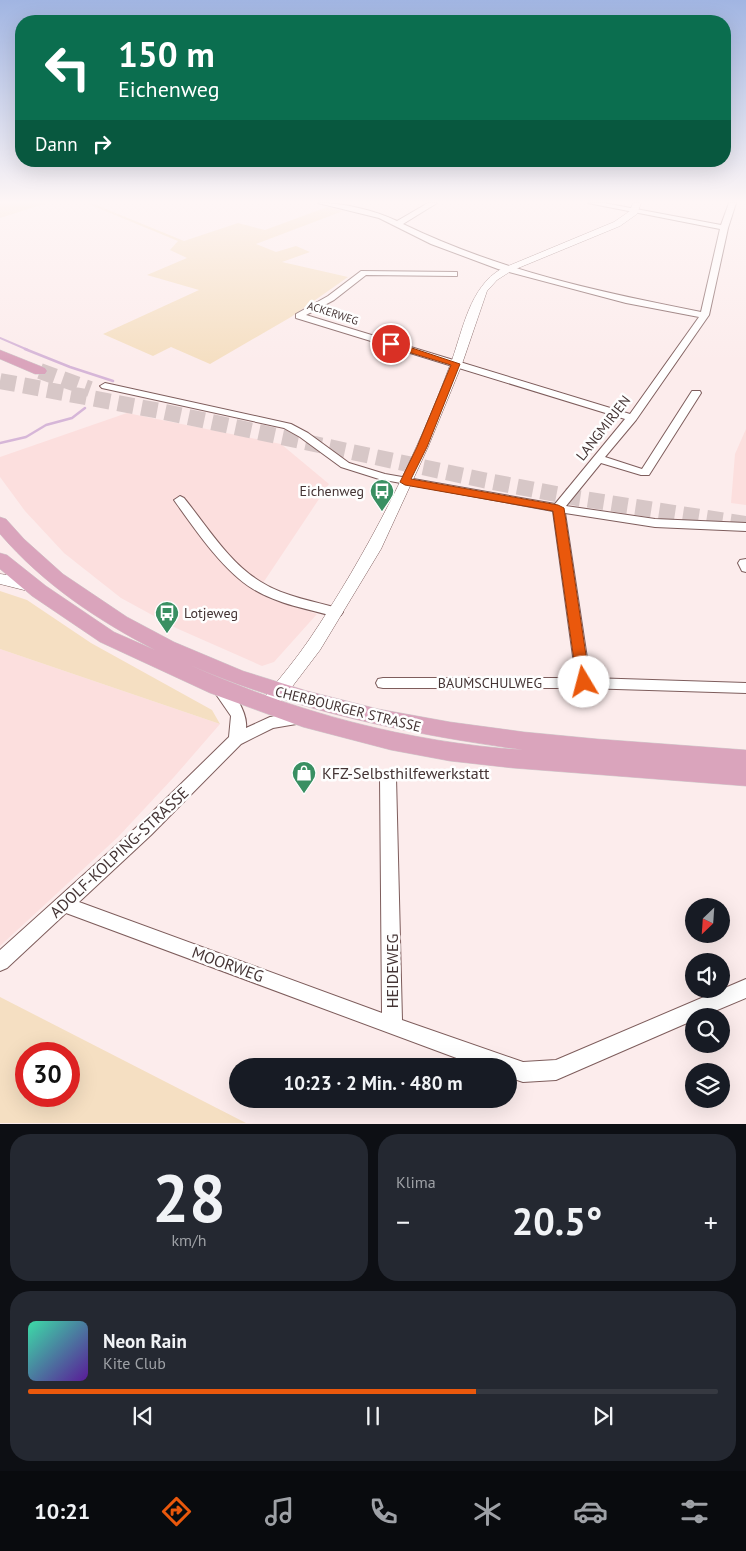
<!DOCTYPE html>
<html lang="de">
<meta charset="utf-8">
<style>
body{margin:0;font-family:"PT Sans",sans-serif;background:#242831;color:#f1f3f6;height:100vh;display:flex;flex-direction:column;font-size:19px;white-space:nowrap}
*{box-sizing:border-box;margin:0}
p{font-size:16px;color:#9ea1a6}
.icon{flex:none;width:28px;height:28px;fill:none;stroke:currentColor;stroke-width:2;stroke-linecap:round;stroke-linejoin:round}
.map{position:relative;height:1124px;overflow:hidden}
.drawer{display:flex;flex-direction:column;gap:10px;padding:10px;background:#0d0f14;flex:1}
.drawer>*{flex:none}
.guide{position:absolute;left:15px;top:15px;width:716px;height:152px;border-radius:20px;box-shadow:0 5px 20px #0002;background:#0b6e4f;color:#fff;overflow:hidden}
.needle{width:32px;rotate:205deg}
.controls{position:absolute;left:685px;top:898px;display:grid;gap:10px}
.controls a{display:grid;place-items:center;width:45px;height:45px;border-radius:50%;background:#171b24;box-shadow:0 5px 20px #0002;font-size:25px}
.speed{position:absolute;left:15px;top:1042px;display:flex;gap:10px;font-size:25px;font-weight:700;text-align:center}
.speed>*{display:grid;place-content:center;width:65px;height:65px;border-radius:50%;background:#171b24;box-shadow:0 5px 20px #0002;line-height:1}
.speed .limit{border:8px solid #d22;background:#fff;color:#111}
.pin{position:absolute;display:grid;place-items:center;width:42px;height:42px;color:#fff;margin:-21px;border:2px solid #fff;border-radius:50%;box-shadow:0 1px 5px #0007}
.me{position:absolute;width:55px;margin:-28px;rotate:352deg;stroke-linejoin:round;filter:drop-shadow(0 0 4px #0008)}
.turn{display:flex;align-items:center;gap:18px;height:105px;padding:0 20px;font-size:22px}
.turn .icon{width:65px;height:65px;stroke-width:2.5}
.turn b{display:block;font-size:35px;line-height:42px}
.then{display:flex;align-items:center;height:48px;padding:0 20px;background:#0003;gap:10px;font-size:19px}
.big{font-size:38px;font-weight:600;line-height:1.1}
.drawer .widget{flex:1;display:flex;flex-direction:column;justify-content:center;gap:8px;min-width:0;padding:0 18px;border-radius:20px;background:#242831}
.drawer .dial{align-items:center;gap:0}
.dial b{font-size:65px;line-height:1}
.song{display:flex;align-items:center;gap:15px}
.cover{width:60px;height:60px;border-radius:8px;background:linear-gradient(135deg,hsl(160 70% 55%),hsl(270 70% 35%))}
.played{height:5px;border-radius:2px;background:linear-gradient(90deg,#ea580c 65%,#363941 65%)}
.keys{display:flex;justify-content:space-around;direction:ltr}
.heat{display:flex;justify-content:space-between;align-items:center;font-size:28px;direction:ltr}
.drawer .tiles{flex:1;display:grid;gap:10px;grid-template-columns:1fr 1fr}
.widget:last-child{grid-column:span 2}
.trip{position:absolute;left:229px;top:1058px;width:288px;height:50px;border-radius:25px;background:#171b24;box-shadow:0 5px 20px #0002;font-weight:600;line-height:50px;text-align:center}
.tabs{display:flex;height:80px;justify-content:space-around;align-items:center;background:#090b0e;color:#9ea1a6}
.tabs .icon{width:35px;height:35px}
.tabs .active{color:#ea580c}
.tabs b{font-size:22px;color:#f1f3f6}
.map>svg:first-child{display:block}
.built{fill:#fcdfde}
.green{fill:#f5dfc2;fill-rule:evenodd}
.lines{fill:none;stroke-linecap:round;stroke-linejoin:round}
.stream-far1{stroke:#d6b6d8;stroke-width:2}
.stream{stroke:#d6b6d8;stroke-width:2.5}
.primary-tunnel{stroke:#d7c7c7;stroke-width:16;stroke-dasharray:16 8;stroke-linecap:butt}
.minor-casing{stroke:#7e5d5c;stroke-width:2}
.tertiary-casing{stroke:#7e5d5c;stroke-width:1}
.primary-casing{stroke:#d2cece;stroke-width:1}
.minor{fill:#fff;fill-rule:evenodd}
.tertiary{fill:#fff;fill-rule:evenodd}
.primary{fill:#daa4bc;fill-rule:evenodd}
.route{fill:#ea580c;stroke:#983908}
.labels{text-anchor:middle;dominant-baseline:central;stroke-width:5;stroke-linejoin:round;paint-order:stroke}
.far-street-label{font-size:11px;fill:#443434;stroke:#fefefe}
.street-label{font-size:14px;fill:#443434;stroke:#fefefe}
.poi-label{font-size:14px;fill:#443434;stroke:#fefefe;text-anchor:end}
.near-poi-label{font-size:16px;fill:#443434;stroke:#fefefe;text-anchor:start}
.near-street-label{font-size:16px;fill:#443434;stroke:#fefefe}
</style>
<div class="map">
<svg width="746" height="1124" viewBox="0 0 746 1124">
<rect width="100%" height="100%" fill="#fcecec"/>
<!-- built -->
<path class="built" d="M127 413 281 444 329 484 265 580 255 591 272 600 317 614 274 662 262 666 176 628 121 598 64 553 25 511 0 477V457Z
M746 429V505L731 503 735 454Z
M0 649 220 724 174 777 118 837 0 946Z"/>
<!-- green -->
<path class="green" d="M0 203H47L0 218Z
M86 203H91L184 241 238 223 265 230 327 207 343 211 256 244 276 252 296 246 310 252 282 262 348 277 291 317 210 364 171 347 153 356 103 334 199 290 147 275 187 258 170 250 178 241Z
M0 591 27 600 91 643 212 710 220 724 0 649Z
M0 997 246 1123H0ZM26 1054H69V1096H26Z"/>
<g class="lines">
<!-- stream-far1 -->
<path class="stream-far1" d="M0 338 28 350"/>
<!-- stream -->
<path class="stream" d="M25 349 70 367 113 381
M0 443 26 437 46 425 72 418 85 408"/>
<!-- primary-tunnel -->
<path class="primary-tunnel" d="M40 371 90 389
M0 381 160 411 483 480 577 498 746 524"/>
<!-- minor casing -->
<g class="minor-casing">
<path id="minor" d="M318 203C344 203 374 210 397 221L428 203H437L403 224C497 270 599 292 701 312L720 229 588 203H604L721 225 729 203H736L728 228 709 315 636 420 605 457 642 469 692 391H700L701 393 649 475H641L601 463 566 506 655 519 746 523V531L655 527 565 513 590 678 746 683V693L584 688H383L378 687 376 683 378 679 383 678H576L553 511 379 479 341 467 300 437 284 428 102 388 100 386 105 383 291 424 308 433 349 463 385 474 555 504 625 419 296 318V314L328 296 361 271 457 272V276H454L366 275 334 300 306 315 630 414 699 317 626 303 498 269 431 244 379 218Z
M180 496 184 498C207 526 229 563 261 582 285 597 314 601 341 609L343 612 341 615 336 617C308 609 277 604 253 589 223 571 194 528 174 500Z
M746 559V572L742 571 738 563 740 560Z
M218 682C232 686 248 713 246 728L270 717 303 712 308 714 310 718 308 722 273 728 241 744 151 835 79 902 382 1013 380 777 382 772 388 770 394 772 396 777 402 1020 523 1062 556 1060 746 979V998L703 1016H694V1020L556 1080 523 1082 508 1077V1066H478L66 913 7 968 0 971V950L139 825 229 737 231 716 211 687 213 683Z"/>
</g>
<!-- tertiary casing -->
<g class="tertiary-casing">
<path id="tertiary" d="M633 203H641L637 214 620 226 511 271 497 280 487 291 462 364 428 447 381 549 320 650 279 704 273 706 267 704 264 699 267 694C281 677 296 659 309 640 367 554 416 458 452 360 463 329 470 287 501 269L614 222 630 211Z
M0 574C12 576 33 576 40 587L37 591 32 592 0 584Z"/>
</g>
<!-- primary casing -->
<g class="primary-casing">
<path id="primary" d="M0 350 45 368 47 371 45 374H35L0 359Z
M0 517 6 519 24 539 63 574 127 617 174 642 243 671 307 691 378 709 450 722 524 732 597 739 746 750V786L513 768 450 761 391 750 303 727 210 693 100 642 32 596 0 569V553L7 555 46 586 114 632 155 650C97 620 43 584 0 534ZM190 665C296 711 408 734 523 750 407 742 295 712 190 665Z"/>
</g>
<!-- minor -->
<use href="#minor" class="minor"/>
<!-- tertiary -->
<use href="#tertiary" class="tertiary"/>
<!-- primary -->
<use href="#primary" class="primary"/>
</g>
<!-- sky -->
<linearGradient id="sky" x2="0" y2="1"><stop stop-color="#a1b5e2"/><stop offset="0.56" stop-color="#fef6f6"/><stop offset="1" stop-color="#fef6f6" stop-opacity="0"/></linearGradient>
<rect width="746" height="361" fill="url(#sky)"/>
<!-- route -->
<path class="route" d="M388 342H394L460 364 427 447 411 479 558 505 564 508 590 682 588 686H579L577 682 553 511 405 485 400 482 417 447 451 365 388 346Z"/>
<!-- icons -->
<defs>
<g id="bus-pin" transform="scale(1.25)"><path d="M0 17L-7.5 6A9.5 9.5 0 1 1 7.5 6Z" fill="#398f62" stroke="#fefefe"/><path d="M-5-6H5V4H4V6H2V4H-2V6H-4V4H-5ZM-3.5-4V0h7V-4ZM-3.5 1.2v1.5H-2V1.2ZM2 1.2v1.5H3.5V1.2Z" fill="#fff"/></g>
<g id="shop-pin" transform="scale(1.25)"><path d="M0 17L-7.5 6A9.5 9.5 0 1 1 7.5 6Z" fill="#398f62" stroke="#fefefe"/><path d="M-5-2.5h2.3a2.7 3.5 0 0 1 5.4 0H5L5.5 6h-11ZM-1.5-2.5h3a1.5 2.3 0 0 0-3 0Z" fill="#fff"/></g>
</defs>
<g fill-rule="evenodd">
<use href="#bus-pin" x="382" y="491"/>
<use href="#bus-pin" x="167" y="613"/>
<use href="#shop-pin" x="304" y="773"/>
</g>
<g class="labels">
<!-- far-street labels -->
<g class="far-street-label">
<text transform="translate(333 313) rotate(18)">ACKERWEG</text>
</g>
<!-- street labels -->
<g class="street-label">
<text transform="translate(603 428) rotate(-52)">LANGMIRJEN</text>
<text x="490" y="683">BAUMSCHULWEG</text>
<text transform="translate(348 709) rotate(14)">CHERBOURGER STRASSE</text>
</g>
<!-- poi labels -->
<g class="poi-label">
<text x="364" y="491">Eichenweg</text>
<text x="184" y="613" text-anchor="start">Lotjeweg</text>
</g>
<!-- near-poi labels -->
<g class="near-poi-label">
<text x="322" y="773">KFZ-Selbsthilfewerkstatt</text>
</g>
<!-- near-street labels -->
<g class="near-street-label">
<text transform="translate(119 852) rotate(-43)">ADOLF-KOLPING-STRASSE</text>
<text transform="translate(228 964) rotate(20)">MOORWEG</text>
<text transform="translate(392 971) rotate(-90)">HEIDEWEG</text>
</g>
</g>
</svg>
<div class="controls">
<a><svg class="needle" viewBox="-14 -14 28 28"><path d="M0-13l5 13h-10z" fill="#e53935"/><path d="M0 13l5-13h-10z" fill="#9ea1a6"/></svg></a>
<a><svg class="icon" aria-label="sound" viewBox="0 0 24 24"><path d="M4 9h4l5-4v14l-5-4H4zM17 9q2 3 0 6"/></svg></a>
<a><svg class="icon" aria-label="search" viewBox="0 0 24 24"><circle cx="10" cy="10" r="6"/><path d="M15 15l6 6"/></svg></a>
<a><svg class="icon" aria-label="layers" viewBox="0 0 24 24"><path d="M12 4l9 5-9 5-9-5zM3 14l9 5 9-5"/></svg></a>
</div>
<div class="speed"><div class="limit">30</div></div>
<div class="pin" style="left:391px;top:344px;background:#d93025"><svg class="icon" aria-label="arrive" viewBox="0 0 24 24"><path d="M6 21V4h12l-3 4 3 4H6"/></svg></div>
<svg class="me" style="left:584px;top:682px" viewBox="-20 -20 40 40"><circle r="19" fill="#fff"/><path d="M0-13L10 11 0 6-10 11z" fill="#ea580c"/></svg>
<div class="trip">10:23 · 2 Min. · 480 m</div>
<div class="guide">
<div class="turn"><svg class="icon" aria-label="left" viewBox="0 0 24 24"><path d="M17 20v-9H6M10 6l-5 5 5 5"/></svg><div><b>150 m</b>Eichenweg</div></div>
<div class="then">Dann<svg class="icon" aria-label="right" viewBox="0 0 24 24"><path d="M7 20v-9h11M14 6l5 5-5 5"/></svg></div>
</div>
</div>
<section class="drawer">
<div class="tiles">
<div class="widget dial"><b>28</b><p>km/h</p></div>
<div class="widget"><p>Klima</p>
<div class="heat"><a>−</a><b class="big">20.5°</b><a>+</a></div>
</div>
<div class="widget">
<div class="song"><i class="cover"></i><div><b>Neon Rain</b><p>Kite Club</p></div></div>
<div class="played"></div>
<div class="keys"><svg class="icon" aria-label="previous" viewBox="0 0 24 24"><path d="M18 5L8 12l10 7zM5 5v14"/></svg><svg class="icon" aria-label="pause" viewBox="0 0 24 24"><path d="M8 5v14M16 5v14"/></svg><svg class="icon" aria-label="next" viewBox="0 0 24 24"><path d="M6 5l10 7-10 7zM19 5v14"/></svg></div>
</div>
</div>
</section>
<nav class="tabs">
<b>10:21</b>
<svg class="icon active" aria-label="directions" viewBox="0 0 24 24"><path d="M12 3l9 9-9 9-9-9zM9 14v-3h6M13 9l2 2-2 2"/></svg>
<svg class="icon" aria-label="music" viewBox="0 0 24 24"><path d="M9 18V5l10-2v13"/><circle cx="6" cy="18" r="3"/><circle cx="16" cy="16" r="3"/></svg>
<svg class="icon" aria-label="phone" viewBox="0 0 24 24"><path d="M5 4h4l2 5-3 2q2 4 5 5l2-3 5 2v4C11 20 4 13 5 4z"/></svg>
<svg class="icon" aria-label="climate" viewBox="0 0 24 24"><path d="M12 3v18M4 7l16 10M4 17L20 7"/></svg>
<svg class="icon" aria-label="car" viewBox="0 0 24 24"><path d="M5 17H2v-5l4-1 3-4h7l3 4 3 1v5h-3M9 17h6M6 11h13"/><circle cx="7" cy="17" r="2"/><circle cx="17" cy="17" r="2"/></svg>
<svg class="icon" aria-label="filters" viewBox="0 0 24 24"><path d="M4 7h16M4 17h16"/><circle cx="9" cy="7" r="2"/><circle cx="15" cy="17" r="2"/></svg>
</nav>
